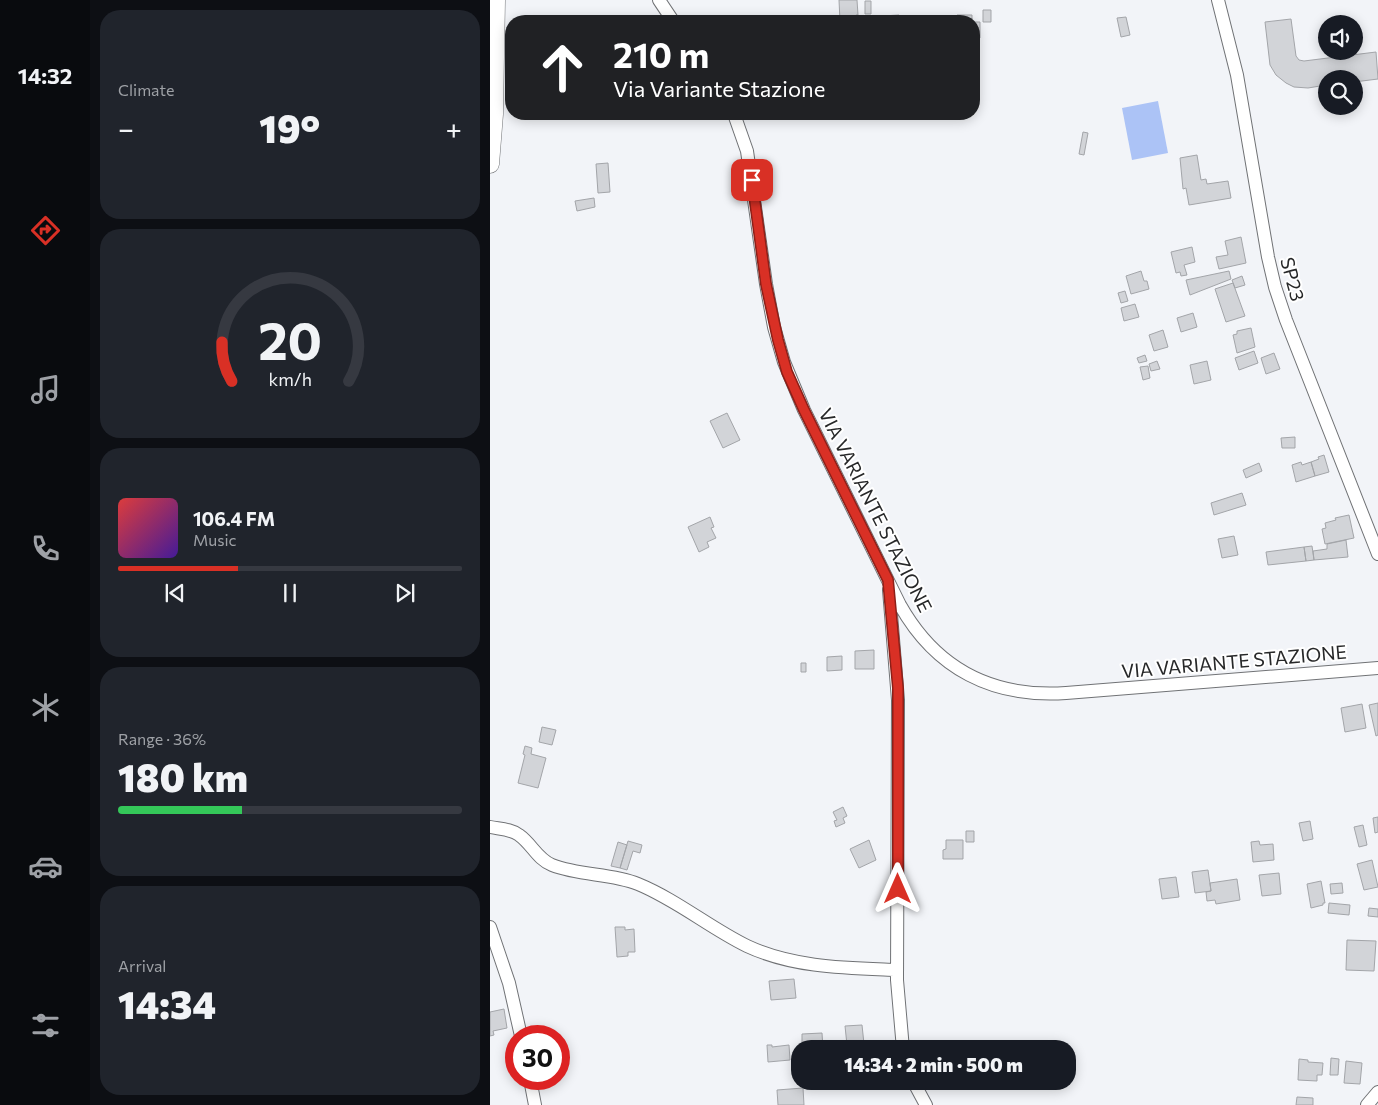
<!DOCTYPE html>
<meta charset="utf-8">
<style>
body{margin:0;font-family:Commissioner,sans-serif;background:#20242c;color:#f1f3f6;height:100vh;display:flex;flex-direction:column;font-size:19px;white-space:nowrap}
*{box-sizing:border-box;margin:0}
p{font-size:16px;color:#9ea1a6}
.icon{flex:none;width:28px;height:28px;fill:none;stroke:currentColor;stroke-width:2;stroke-linecap:round;stroke-linejoin:round}
.map{position:relative;flex:1;overflow:hidden}
.sheet{display:flex;flex-direction:column;gap:10px;padding:10px;background:#0d0f14;width:400px}
.sheet>*{flex:none}
.guide{position:absolute;left:15px;top:15px;width:475px;height:105px;border-radius:20px;box-shadow:0 2px 12px #0003;background:#202124;color:#fff;overflow:hidden}
.fabs{position:absolute;left:828px;top:15px;display:grid;gap:10px}
.fabs a{display:grid;place-items:center;width:45px;height:45px;border-radius:50%;background:#171b24;box-shadow:0 2px 12px #0003;font-size:25px}
.speed{position:absolute;left:15px;top:1025px;display:flex;gap:10px;font-size:25px;font-weight:700;text-align:center}
.speed>*{display:grid;place-content:center;width:65px;height:65px;border-radius:50%;background:#171b24;box-shadow:0 2px 12px #0003;line-height:1}
.speed .limit{border:8px solid #d22;background:#fff;color:#111}
.pin{position:absolute;display:grid;place-items:center;width:42px;height:42px;color:#fff;margin:-21px;border-radius:10px;box-shadow:0 2px 8px #0006}
.me{position:absolute;width:55px;margin:-28px;rotate:0deg;stroke-linejoin:round;filter:drop-shadow(0 0 4px #0008)}
.turn{display:flex;align-items:center;gap:18px;height:105px;padding:0 25px;font-size:22px}
.turn .icon{width:65px;height:65px;stroke-width:2.5}
.turn b{display:block;font-size:35px;line-height:42px}
.big{font-size:38px;font-weight:800;line-height:1.1}
.sheet .card{flex:1;display:flex;flex-direction:column;justify-content:center;gap:8px;min-width:0;padding:0 18px;border-radius:20px;background:#20242c}
.sheet .dial{align-items:center;gap:0}
.dial svg{height:130px;overflow:visible;fill:none;stroke:#363941;stroke-width:7;stroke-linecap:round;text-anchor:middle}
.dial text{fill:#f1f3f6;stroke:none}
.song{display:flex;align-items:center;gap:15px}
.cover{width:60px;height:60px;border-radius:8px;background:linear-gradient(135deg,hsl(0 70% 55%),hsl(260 70% 35%))}
.played{height:5px;border-radius:2px;background:linear-gradient(90deg,#d93025 35%,#363941 35%)}
.keys{display:flex;justify-content:space-around;direction:ltr}
.heat{display:flex;justify-content:space-between;align-items:center;font-size:28px;direction:ltr}
.charge{height:8px;border-radius:4px;background:linear-gradient(90deg,#34c759 36%,#363941 0)}
.trip{position:absolute;left:301px;top:1040px;width:285px;height:50px;border-radius:20px;background:#171b24;box-shadow:0 2px 12px #0003;font-weight:800;line-height:50px;text-align:center}
main{display:flex;flex:1;min-height:0}
.menu{display:flex;flex-direction:column;width:90px;justify-content:space-around;align-items:center;background:#090b0e;color:#9ea1a6}
.menu .icon{width:35px;height:35px}
.menu .active{color:#d93025}
.menu b{font-size:22px;color:#f1f3f6}
.map>svg:first-child{display:block}
.green{fill:#acc3f6}
.building{fill:#d2d4d8;stroke:#a3a5a9}
.lines{fill:none;stroke-linecap:round;stroke-linejoin:round}
.minor-casing{stroke:#707275;stroke-width:14}
.highway-casing{stroke:#707275;stroke-width:19}
.minor{stroke:#fff;stroke-width:12}
.highway{stroke:#fff;stroke-width:18}
.route-casing{stroke:#8d1f18;stroke-width:12}
.route{stroke:#d93025;stroke-width:9}
.labels{text-anchor:middle;dominant-baseline:central;stroke-width:4;stroke-linejoin:round;paint-order:stroke}
.street-label{font-size:19px;fill:#272829;stroke:#fff}
</style>
<main>
<nav class="menu">
<b>14:32</b>
<svg class="icon active" aria-label="directions" viewBox="0 0 24 24"><path d="M12 3l9 9-9 9-9-9zM9 14v-3h6M13 9l2 2-2 2"/></svg>
<svg class="icon" aria-label="music" viewBox="0 0 24 24"><path d="M9 18V5l10-2v13"/><circle cx="6" cy="18" r="3"/><circle cx="16" cy="16" r="3"/></svg>
<svg class="icon" aria-label="phone" viewBox="0 0 24 24"><path d="M5 4h4l2 5-3 2q2 4 5 5l2-3 5 2v4C11 20 4 13 5 4z"/></svg>
<svg class="icon" aria-label="climate" viewBox="0 0 24 24"><path d="M12 3v18M4 7l16 10M4 17L20 7"/></svg>
<svg class="icon" aria-label="car" viewBox="0 0 24 24"><path d="M5 17H2v-5l4-1 3-4h7l3 4 3 1v5h-3M9 17h6M6 11h13"/><circle cx="7" cy="17" r="2"/><circle cx="17" cy="17" r="2"/></svg>
<svg class="icon" aria-label="filters" viewBox="0 0 24 24"><path d="M4 7h16M4 17h16"/><circle cx="9" cy="7" r="2"/><circle cx="15" cy="17" r="2"/></svg>
</nav>
<section class="sheet">
<div class="card"><p>Climate</p>
<div class="heat"><a>−</a><b class="big">19°</b><a>+</a></div>
</div>
<div class="card dial"><svg viewBox="0 0 100 80">
<path d="M14 69A42 42 0 1 1 86 69"/>
<path d="M14 69A42 42 0 0 1 8 45" stroke="#d93025"/>
<text x="50" y="56" font-size="32" font-weight="700">20</text>
<text x="50" y="72" font-size="11">km/h</text>
</svg></div>
<div class="card">
<div class="song"><i class="cover"></i><div><b>106.4 FM</b><p>Music</p></div></div>
<div class="played"></div>
<div class="keys"><svg class="icon" aria-label="previous" viewBox="0 0 24 24"><path d="M18 5L8 12l10 7zM5 5v14"/></svg><svg class="icon" aria-label="pause" viewBox="0 0 24 24"><path d="M8 5v14M16 5v14"/></svg><svg class="icon" aria-label="next" viewBox="0 0 24 24"><path d="M6 5l10 7-10 7zM19 5v14"/></svg></div>
</div>
<div class="card"><p>Range · 36%</p><b class="big">180 km</b><div class="charge"></div></div>
<div class="card"><p>Arrival</p><b class="big">14:34</b></div>
</section>
<div class="map">
<svg width="888" height="1105" viewBox="0 0 888 1105">
<rect width="100%" height="100%" fill="#f2f4f8"/>
<!-- green -->
<path class="green" d="M668 101 678 153 642 160 632 108Z"/>
<!-- building -->
<path class="building" d="M349 0H367L368 15H366V21H350Z
M375 1H381V14H375Z
M493 10H501V22H493Z
M409 15V21H393L392 16Z
M467 15H482V21H467Z
M636 17 640 35 631 37 627 18Z
M801 19 806 56 809 60 814 61 886 52 888 79 864 82V79H836V85L818 88 804 87 796 83 786 75 780 65 775 22Z
M484 22H490V38H484Z
M593 132 598 133 594 155 589 154Z
M707 155 711 180 716 179 717 184 738 181 741 198 699 205 696 188 693 189 690 158Z
M118 163 120 192 108 193 106 164Z
M104 198 105 207 87 211 85 201Z
M751 237 756 263 729 269 726 257 738 255 735 241Z
M702 247 705 262 694 265 697 275 691 276 690 272 686 273 681 252Z
M651 271 654 281H657L659 289 641 294 636 276Z
M739 271 741 279 700 295 696 280Z
M752 276 755 285 745 288 742 280Z
M743 283 755 316 736 322 725 289Z
M635 291 638 301 631 303 628 293Z
M645 304 649 317 634 321 631 308Z
M703 313 707 327 691 332 687 318Z
M761 328 765 347 747 353 743 335 747 334V331Z
M673 330 678 347 664 351 659 335Z
M764 351 768 363 749 370 745 358Z
M784 353 790 369 776 374 771 358Z
M655 355 657 361 649 363 647 358Z
M667 361 670 369 661 371 659 364Z
M717 361 721 380 704 384 700 365Z
M658 366 660 378 653 380 650 367Z
M237 413 250 440 233 448 220 421Z
M805 437V448H792L791 438Z
M834 455 839 472 825 476 821 462 829 459 828 457Z
M811 462 812 465 821 462 825 476 806 482 802 465Z
M769 463 772 471 756 478 753 470Z
M752 493 756 505 724 515 721 503Z
M859 515 864 538 835 544 832 529 836 528 835 523 846 520 845 518Z
M220 517 224 527 221 528 226 538 217 542 219 547 209 552 198 527Z
M744 536 748 555 732 558 728 539Z
M856 540 858 557 824 560 823 551 837 549V544Z
M822 546 824 560 816 561 814 547Z
M814 547 816 561 778 565 776 552Z
M384 650V669H365V651Z
M352 656V670L337 671V657Z
M311 663H316V672H311Z
M888 703V735L886 736 879 705Z
M872 704 876 728 855 732 851 708Z
M52 727 66 730 62 745 49 742Z
M35 746 42 748 41 754 56 758 48 788 28 783 35 755 33 754Z
M353 807 357 816 353 818 355 823 346 827 344 821 347 820 343 812Z
M888 817V832L885 833 883 818Z
M820 821 823 839 813 841 809 823Z
M873 825 877 845 869 847 864 827Z
M476 831H484V842H476Z
M379 840 386 860 369 868 360 849Z
M456 840H473V859H453V850L456 849Z
M138 841 152 845 150 853 143 851 137 870 130 868Z
M769 841 770 845 783 844 784 860 763 862 761 842Z
M128 842 137 845 130 868 121 866Z
M882 860 888 887 874 890 867 864Z
M718 870 721 891 705 893 702 872Z
M789 873 791 894 772 896 769 875Z
M686 877 689 897 672 899 669 879Z
M747 879 750 900 726 904 725 900 717 901 716 892 721 891 720 883Z
M831 881 835 903H833V905L821 908 817 884Z
M852 883 853 893 841 894 840 884Z
M839 903 860 905 859 915 838 913Z
M879 908 888 909V917L878 916Z
M125 927H135V930L144 929 145 952H138V956L127 957Z
M857 940 886 941 884 971 856 970Z
M304 979 306 998 281 1000 279 981Z
M14 1009 17 1028 3 1031 4 1035 0 1036V1012Z
M372 1025 374 1044 357 1045 355 1026Z
M332 1033 333 1049H325V1046L317 1047V1042L312 1043V1034Z
M449 1042 470 1043 469 1049H449Z
M277 1045H282V1047L299 1045 300 1060 278 1062Z
M841 1058 849 1059 848 1075H840Z
M809 1059 818 1060V1062L833 1063 832 1075H827V1081L808 1080Z
M856 1061 872 1063 870 1084 854 1083Z
M313 1088 314 1105H288L287 1090Z
M807 1097 823 1098V1105H806Z"/>
<g class="lines">
<!-- minor casing -->
<g class="minor-casing">
<path id="minor" d="M169 0 183 21
M728 0 747 75 778 257 785 287 796 320 888 554
M244 114 257 151 276 284 284 327 294 362 314 410 410 605C446 669 503 698 576 693L888 668
M399 590 408 700 407 980 413 1049
M0 827C10 829 21 829 29 835 42 844 47 859 62 865 90 876 121 873 148 884 187 900 220 928 257 946 304 968 357 968 407 970
M0 927 19 983 31 1036
M40 1079 45 1105
M423 1081 436 1105
M877 1105 888 1092"/>
</g>
<!-- highway casing -->
<g class="highway-casing">
<path id="highway" d="M0 164 4 114 6 0"/>
</g>
<!-- minor -->
<use href="#minor" class="minor"/>
<!-- highway -->
<use href="#highway" class="highway"/>
</g>
<g class="lines">
<!-- route casing -->
<g class="route-casing">
<path id="route" d="M262 180 276 284 288 340 297 372 314 410 398 580 408 688V889"/>
</g>
<!-- route -->
<use href="#route" class="route"/>
</g>
<g class="labels">
<!-- street labels -->
<g class="street-label">
<text transform="translate(803 279) rotate(75)">SP23</text>
<text transform="translate(386 510) rotate(63)">VIA VARIANTE STAZIONE</text>
<text transform="translate(744 661) rotate(-5)">VIA VARIANTE STAZIONE</text>
</g>
</g>
</svg>
<div class="fabs">
<a><svg class="icon" aria-label="sound" viewBox="0 0 24 24"><path d="M4 9h4l5-4v14l-5-4H4zM17 9q2 3 0 6"/></svg></a>
<a><svg class="icon" aria-label="search" viewBox="0 0 24 24"><circle cx="10" cy="10" r="6"/><path d="M15 15l6 6"/></svg></a>
</div>
<div class="speed"><div class="limit">30</div></div>
<div class="pin" style="left:262px;top:180px;background:#d93025"><svg class="icon" aria-label="arrive" viewBox="0 0 24 24"><path d="M6 21V4h12l-3 4 3 4H6"/></svg></div>
<svg class="me" style="left:408px;top:889px" viewBox="-20 -20 40 40"><path d="M0-17L14 15 0 8-14 15z" fill="#d93025" stroke="#fff" stroke-width="4"/></svg>
<div class="trip">14:34 · 2 min · 500 m</div>
<div class="guide">
<div class="turn"><svg class="icon" aria-label="ahead" viewBox="0 0 24 24"><path d="M12 20V5M6 11l6-6 6 6"/></svg><div><b>210 m</b>Via Variante Stazione</div></div>
</div>
</div>
</main>
